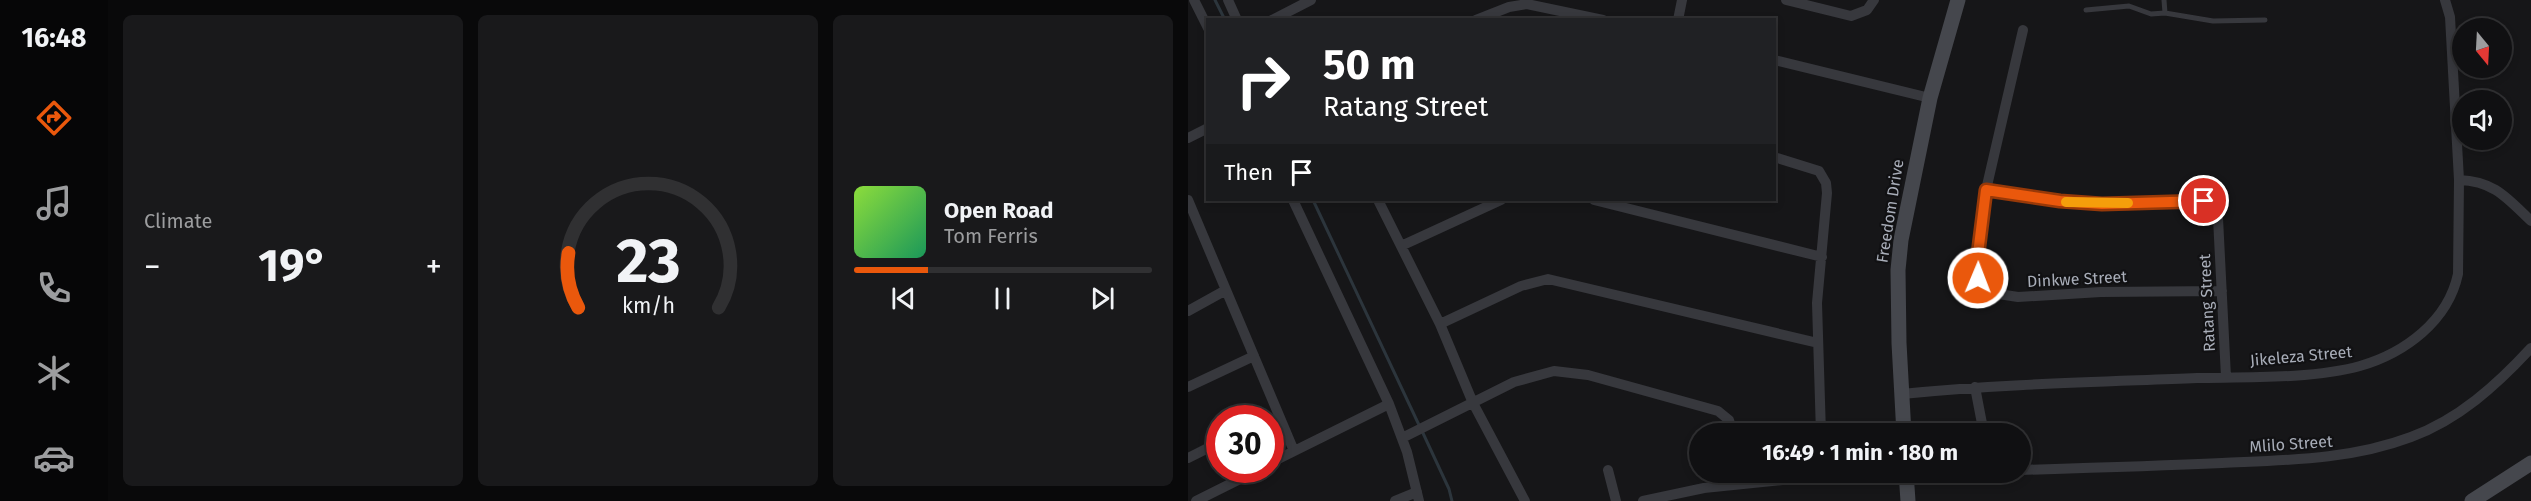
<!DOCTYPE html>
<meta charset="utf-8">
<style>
body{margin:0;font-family:"Fira Sans",sans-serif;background:#19191b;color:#f1f3f6;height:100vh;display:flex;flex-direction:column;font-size:22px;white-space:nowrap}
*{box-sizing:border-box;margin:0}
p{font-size:20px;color:#9c9d9f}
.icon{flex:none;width:33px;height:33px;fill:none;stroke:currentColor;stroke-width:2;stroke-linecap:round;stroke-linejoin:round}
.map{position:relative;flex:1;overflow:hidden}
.drawer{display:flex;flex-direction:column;gap:15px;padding:15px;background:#09090a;width:1080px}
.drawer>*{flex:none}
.top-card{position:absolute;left:18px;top:18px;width:570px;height:183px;border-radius:0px;box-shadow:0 3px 9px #0003,0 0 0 2px #303032;background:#202124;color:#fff;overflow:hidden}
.needle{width:39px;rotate:162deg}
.tools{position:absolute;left:1264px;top:18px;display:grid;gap:12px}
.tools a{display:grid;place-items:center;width:60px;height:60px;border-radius:50%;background:#101012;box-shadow:0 3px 9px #0003,0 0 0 2px #303032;font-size:30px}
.speed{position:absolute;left:18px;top:405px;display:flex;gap:12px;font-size:30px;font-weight:700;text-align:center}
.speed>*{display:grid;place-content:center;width:78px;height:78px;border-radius:50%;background:#101012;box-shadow:0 3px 9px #0003,0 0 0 2px #303032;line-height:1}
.speed .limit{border:9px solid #d22;background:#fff;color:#111}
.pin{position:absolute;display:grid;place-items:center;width:51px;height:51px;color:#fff;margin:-26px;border:3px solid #fff;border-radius:50%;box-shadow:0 2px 6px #0007}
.me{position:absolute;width:66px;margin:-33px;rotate:1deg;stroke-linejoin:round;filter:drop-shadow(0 0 4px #0008)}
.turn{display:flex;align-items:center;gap:21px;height:126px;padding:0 18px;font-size:27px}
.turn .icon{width:78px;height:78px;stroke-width:2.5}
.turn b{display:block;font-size:42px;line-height:51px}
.then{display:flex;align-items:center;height:57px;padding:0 18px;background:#0003;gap:12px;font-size:22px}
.big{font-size:45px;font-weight:700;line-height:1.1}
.drawer .widget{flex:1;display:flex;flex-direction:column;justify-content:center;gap:9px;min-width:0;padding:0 21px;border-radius:9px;background:#19191b}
.drawer .dial{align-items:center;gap:0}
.dial svg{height:156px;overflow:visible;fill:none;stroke:#303032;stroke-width:7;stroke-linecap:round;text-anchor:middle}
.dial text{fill:#f1f3f6;stroke:none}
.song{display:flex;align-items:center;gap:18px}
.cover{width:72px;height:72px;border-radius:9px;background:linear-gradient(135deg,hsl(90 70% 55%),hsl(150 70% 35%))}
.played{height:6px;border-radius:3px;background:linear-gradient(90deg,#ea580c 25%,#303032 25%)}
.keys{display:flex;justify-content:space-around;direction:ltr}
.heat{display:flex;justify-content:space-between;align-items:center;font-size:33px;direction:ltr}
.drawer .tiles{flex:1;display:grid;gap:15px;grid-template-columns:repeat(3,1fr)}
.trip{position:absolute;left:501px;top:423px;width:342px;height:60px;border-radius:30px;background:#101012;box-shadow:0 3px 9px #0003,0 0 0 2px #303032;font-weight:700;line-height:60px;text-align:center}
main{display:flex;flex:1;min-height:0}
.tabs{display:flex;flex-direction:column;width:108px;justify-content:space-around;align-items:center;background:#060607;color:#9c9d9f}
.tabs .icon{width:42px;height:42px}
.tabs .on{color:#ea580c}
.tabs b{font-size:27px;color:#f1f3f6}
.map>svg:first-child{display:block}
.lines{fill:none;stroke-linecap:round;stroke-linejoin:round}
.stream{stroke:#2c353c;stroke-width:3}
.lane{stroke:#37383d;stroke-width:5}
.street{stroke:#37383d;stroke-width:10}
.secondary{stroke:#45474d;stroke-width:15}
.route-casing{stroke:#983908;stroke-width:15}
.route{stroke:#ea580c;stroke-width:10}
.slow{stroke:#f59e0b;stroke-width:10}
.labels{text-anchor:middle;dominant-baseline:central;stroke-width:4.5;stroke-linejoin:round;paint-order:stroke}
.street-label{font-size:16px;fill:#a8adb8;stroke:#111113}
</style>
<main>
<nav class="tabs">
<b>16:48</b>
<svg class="icon on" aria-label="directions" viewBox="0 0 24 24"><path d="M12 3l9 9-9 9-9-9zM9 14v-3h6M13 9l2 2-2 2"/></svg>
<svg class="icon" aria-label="music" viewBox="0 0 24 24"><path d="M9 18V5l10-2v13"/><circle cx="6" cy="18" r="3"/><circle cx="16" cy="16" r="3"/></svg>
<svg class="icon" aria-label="phone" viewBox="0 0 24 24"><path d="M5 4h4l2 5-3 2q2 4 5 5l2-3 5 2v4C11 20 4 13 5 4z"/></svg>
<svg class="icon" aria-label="climate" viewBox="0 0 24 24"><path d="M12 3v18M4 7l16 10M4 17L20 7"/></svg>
<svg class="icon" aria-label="car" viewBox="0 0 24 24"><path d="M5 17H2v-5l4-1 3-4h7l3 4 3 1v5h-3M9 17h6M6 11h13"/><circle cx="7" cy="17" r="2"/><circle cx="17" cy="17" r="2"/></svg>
</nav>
<section class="drawer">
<div class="tiles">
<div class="widget"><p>Climate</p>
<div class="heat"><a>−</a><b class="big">19°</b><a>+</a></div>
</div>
<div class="widget dial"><svg viewBox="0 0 100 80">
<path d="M14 69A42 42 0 1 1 86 69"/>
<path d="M14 69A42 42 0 0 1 9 41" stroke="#ea580c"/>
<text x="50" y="56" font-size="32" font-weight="700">23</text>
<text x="50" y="72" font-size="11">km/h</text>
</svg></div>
<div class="widget">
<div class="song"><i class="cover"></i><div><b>Open Road</b><p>Tom Ferris</p></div></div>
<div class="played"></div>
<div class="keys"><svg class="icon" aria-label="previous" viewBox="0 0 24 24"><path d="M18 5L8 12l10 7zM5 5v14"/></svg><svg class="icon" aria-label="pause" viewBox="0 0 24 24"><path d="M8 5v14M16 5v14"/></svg><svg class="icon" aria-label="next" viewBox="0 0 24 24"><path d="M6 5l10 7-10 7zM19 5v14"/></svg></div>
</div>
</div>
</section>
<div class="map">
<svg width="1343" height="501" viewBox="0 0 1343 501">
<rect width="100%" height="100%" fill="#161618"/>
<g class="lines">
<!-- stream -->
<path class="stream" d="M27 0 37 20
M125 200 231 425
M234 431 261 489 264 501"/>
<!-- lane -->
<path class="lane" d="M976 0 977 13 1025 21 1077 20
M898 10 941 6 963 14 977 13"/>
<!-- street -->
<path class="street" d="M6 0 20 28
M40 0 49 20
M598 0 663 16 679 10 686 0
M84 20 123 0
M288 20 321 7 339 4 415 20
M490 20 494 0
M835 30 798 190 788 270 794 286 804 293 830 297 913 292 1034 291
M586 60 742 98
M0 138 20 128
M586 157 631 171 638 183 639 193 629 303 633 434
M1271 180C1306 181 1319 198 1343 221
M798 190 872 201 914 204 1021 202 1026 206 1030 218 1038 377
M0 200 106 451
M105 200 201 404 219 452 231 501
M190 200 252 324 285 403 337 501
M406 200 634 257
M213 246 313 200
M0 311 38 290
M252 324 333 286 360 279 630 343
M0 387 66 356
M787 387 796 434
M714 394C812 384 911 382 1009 378 1058 377 1126 379 1172 366 1217 353 1260 321 1270 274L1271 180 1262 17 1257 0
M214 438 326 382 366 371 400 375 530 411 541 420 545 434
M0 458 32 442
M82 463 201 404
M420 470 428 501
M832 470C900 468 967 466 1034 463 1098 460 1162 460 1223 437 1270 420 1309 385 1343 348
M8 501 70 470
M207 501 229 492
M455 501 516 488 614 478 627 472"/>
<!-- secondary -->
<path class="secondary" d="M716 434 711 343 710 270 713 240 742 98 770 0
M718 472 720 501
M1284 501 1343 463"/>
</g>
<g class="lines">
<!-- route casing -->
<g class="route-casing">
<path id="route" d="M790 278 788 270 798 190 872 201 914 204 1016 201"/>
</g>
<!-- route -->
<use href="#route" class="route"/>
<!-- slow -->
<path class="slow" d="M878 202 940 203"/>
</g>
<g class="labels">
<!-- street labels -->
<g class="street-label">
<text transform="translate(702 211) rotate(-81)">Freedom Drive</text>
<text transform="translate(889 279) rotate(-3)">Dinkwe Street</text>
<text transform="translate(1019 303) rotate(-93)">Ratang Street</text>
<text transform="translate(1113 356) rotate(-5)">Jikeleza Street</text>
<text transform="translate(1103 444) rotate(-4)">Mlilo Street</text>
</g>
</g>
</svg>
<div class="tools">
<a><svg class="needle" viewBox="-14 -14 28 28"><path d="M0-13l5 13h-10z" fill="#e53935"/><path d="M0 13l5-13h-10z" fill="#9c9d9f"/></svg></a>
<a><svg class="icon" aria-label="sound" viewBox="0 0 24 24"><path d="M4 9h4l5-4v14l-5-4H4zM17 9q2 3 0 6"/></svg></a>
</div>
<div class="speed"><div class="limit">30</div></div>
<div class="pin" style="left:1016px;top:201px;background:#d93025"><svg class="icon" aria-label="arrive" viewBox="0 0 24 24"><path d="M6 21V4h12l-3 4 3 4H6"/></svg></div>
<svg class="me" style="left:790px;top:278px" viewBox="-20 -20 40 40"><circle r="17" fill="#ea580c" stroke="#fff" stroke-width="3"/><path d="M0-11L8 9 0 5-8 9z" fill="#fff"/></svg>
<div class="trip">16:49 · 1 min · 180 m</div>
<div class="top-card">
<div class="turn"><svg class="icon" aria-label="right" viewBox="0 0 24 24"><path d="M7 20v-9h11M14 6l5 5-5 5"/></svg><div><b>50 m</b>Ratang Street</div></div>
<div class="then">Then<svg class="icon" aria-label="arrive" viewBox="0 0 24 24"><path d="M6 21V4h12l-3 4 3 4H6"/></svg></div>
</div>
</div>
</main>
